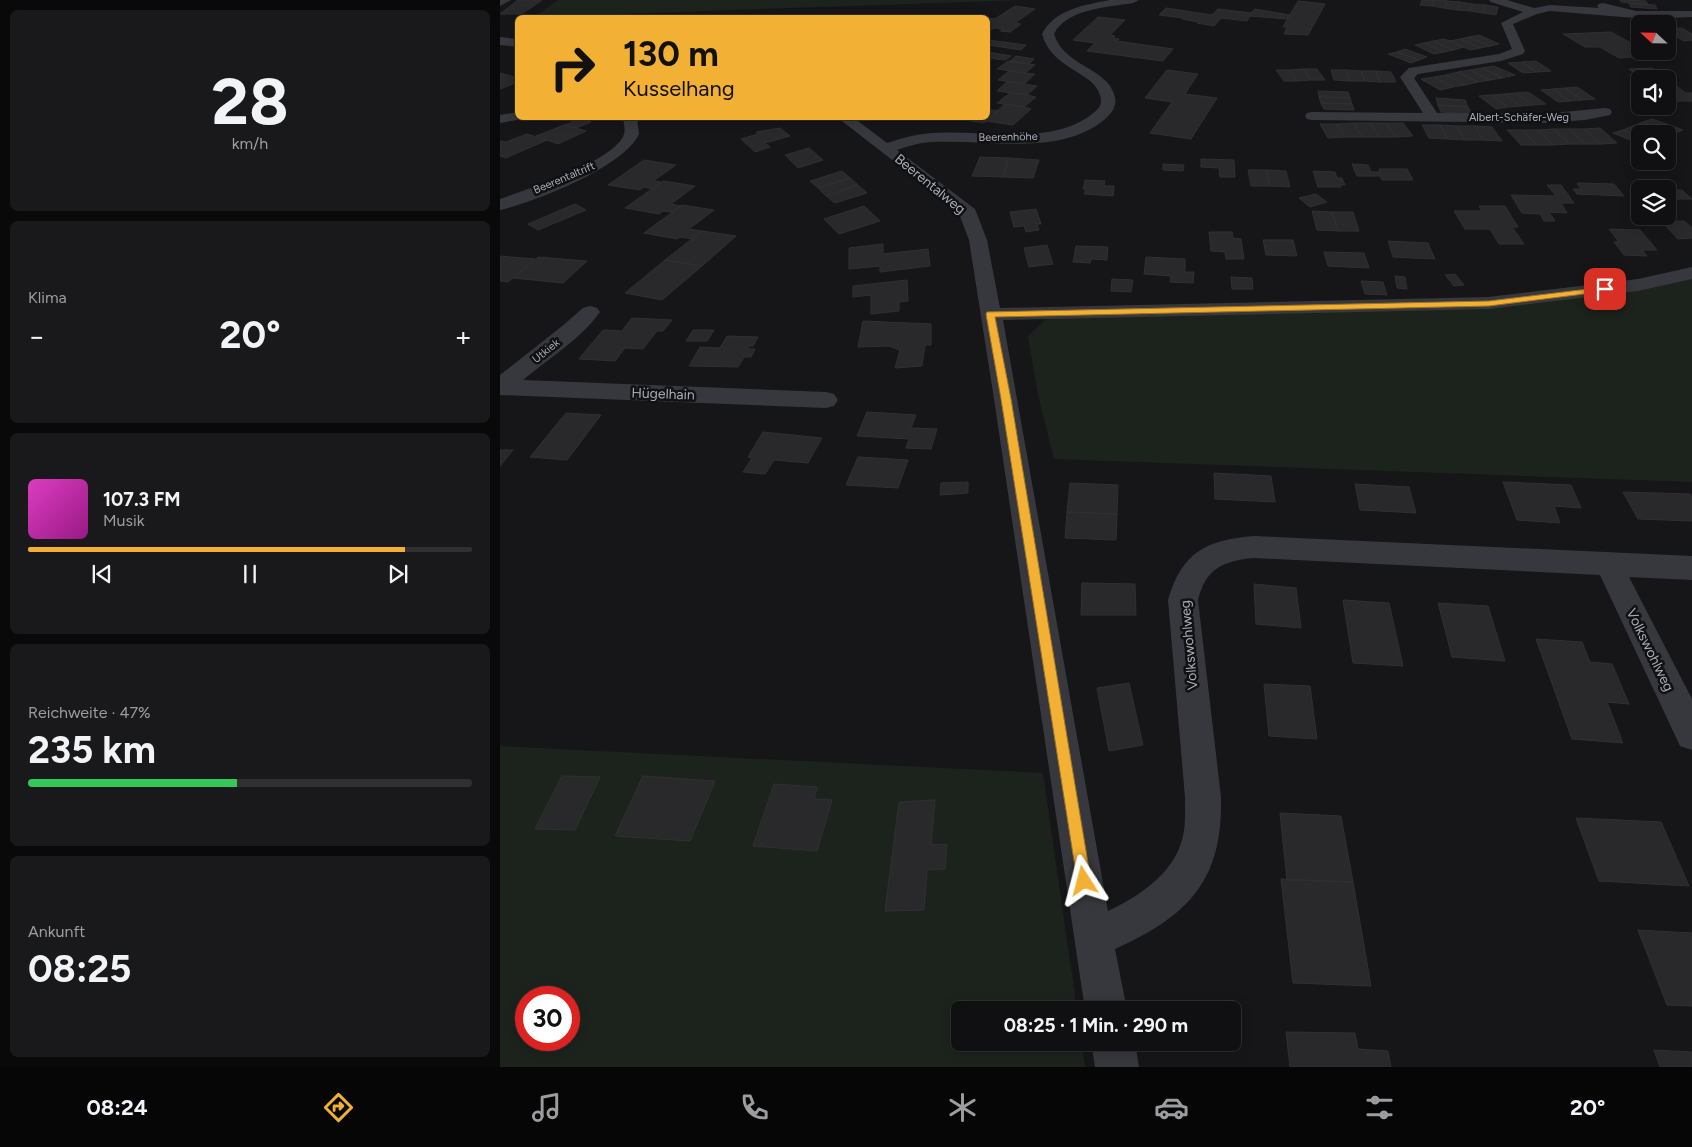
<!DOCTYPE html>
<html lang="de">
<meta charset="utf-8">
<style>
body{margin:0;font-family:Figtree,sans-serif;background:#19191b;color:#f1f3f6;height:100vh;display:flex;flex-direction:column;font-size:19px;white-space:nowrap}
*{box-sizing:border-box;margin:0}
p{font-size:16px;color:#9c9d9f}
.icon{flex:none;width:28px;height:28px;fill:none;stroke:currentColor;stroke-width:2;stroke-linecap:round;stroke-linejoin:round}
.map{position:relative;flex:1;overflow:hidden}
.side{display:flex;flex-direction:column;gap:10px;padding:10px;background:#09090a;width:500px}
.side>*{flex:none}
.banner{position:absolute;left:15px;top:15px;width:475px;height:105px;border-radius:8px;box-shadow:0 2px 12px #0003,0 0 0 1px #303032;background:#f2b134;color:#111;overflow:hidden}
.needle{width:32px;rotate:292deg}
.buttons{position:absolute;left:1131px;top:15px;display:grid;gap:10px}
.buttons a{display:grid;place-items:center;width:45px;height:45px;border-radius:8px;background:#101012;box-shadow:0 2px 12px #0003,0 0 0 1px #303032;font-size:25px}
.speed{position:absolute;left:15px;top:986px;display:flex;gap:10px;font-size:25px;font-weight:700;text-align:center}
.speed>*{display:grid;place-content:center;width:65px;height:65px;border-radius:50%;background:#101012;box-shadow:0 2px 12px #0003,0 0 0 1px #303032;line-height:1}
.speed .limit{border:8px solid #d22;background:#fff;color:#111}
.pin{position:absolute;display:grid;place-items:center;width:42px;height:42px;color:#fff;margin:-21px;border-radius:10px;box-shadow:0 2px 8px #0006}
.me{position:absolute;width:55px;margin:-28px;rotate:351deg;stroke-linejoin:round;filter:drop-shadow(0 0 4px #0008)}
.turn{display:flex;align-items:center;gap:18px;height:105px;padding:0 25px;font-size:22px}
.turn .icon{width:65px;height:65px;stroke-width:2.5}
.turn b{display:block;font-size:35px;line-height:42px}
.big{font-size:38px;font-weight:700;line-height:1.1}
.side .widget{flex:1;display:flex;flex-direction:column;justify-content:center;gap:8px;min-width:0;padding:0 18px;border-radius:8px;background:#19191b}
.side .dial{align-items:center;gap:0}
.dial b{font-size:65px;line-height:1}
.song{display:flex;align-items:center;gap:15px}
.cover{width:60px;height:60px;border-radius:8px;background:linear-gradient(135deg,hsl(310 70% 55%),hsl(310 70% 35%))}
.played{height:5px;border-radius:2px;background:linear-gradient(90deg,#f2b134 85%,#303032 85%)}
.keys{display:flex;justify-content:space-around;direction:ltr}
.heat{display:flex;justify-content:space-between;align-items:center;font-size:28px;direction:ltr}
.charge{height:8px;border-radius:4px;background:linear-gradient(90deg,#34c759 47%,#303032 0)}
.trip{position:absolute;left:451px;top:1001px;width:290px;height:50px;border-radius:8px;background:#101012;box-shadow:0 2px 12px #0003,0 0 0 1px #303032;font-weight:700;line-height:50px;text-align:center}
.tabs{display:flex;height:80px;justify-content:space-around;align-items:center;background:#060607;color:#9c9d9f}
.tabs .icon{width:35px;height:35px}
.tabs .selected{color:#f2b134}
.tabs b{font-size:22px;color:#f1f3f6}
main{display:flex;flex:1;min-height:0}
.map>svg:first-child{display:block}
.green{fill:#1c231d;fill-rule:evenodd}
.building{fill:#29292c;stroke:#303034}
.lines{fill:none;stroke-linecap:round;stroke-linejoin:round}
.minor{fill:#37383d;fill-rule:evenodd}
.route{fill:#f2b134;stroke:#9d7322}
.labels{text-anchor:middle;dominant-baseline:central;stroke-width:5;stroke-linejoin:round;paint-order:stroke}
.far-street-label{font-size:11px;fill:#a8adb8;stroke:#111113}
.street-label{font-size:14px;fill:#a8adb8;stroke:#111113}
</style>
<main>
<section class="side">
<div class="widget dial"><b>28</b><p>km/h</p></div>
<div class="widget"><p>Klima</p>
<div class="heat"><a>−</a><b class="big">20°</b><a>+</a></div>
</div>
<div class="widget">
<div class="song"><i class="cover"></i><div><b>107.3 FM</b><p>Musik</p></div></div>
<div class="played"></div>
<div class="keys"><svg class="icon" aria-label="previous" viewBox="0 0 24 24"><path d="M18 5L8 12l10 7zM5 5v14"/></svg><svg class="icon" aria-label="pause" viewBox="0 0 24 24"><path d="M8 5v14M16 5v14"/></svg><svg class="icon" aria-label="next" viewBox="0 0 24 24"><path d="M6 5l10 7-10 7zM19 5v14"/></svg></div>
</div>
<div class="widget"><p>Reichweite · 47%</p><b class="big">235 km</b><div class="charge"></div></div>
<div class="widget"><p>Ankunft</p><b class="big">08:25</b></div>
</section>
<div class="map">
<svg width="1192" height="1067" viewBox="0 0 1192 1067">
<rect width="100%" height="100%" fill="#161618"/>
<!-- green -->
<path class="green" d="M58 0H524L34 17Z
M1192 273V482L554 459 538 395 528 336 553 313 919 305Z
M0 746 543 773 577 1010H460V1042L582 1043 585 1067H0ZM26 998H69V1040H26Z"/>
<!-- building -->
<path class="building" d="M18 0H42L22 14H0Z
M922 0H935L932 6 920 5Z
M935 0H943L948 1 944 8 932 6Z
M1120 0 1146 1 1148 5 1121 2Z
M798 1 825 4 808 35 784 34 787 27H783Z
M948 1 960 2 957 10 944 8Z
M960 2 973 4 970 11 957 10Z
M1129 3 1155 5 1157 9 1131 7Z
M973 4 985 5 983 13 970 11Z
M985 5 998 7 996 15 983 13Z
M515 6 535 9 515 23 521 24 510 32 500 31 503 29 495 28 488 31V18L495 19Z
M666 8 712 15 718 9 751 13 755 9 790 15 787 19 750 16 747 21 721 18 714 26 697 23 698 22 682 19 683 18 659 15Z
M598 17 625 20 610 35 615 36 613 38 619 39 617 41 673 49 663 61 587 51 595 43 573 40Z
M1182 28 1192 34V40L1184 41 1168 32V29Z
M1111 32 1131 43 1140 42V51H1156L1163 55 1119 58 1100 47H1085L1063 34Z
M979 35 999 44 990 46 969 37Z
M969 37 990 46 980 48 960 39Z
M944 39 950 41 964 47 953 50 933 41Z
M960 39 980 48 970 50 950 41Z
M488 40 526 45 521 50 488 45Z
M933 41 953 50 944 52 924 43Z
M924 43 944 52 934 54 915 45Z
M905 49 927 57 919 60 897 52Z
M488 52 511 56 505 60 488 58Z
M897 52 919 60 911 63 888 54Z
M516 56 534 59 529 64 510 61Z
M508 61 529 64 535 65 525 73 497 69Z
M1036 61 1051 71 1037 72 1022 62Z
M1022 62 1037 72 1023 73 1008 63Z
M994 66 1015 75 1002 78 982 68Z
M982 68 1002 78 990 80 970 70Z
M1152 68 1166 79H1142L1129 69Z
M803 69H817L825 80H811Z
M803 69 811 80 797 81 790 70Z
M667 70 698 74 685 94 717 98 691 139 650 133 672 102 645 98Z
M776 70H790L797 81H784Z
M831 70H846L849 81 834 80Z
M846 70 861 71 865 81H849Z
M970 70 990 80 978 82 958 72Z
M509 71 525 73 535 74 524 84 498 80Z
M861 71H876L880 82 865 81Z
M876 71 891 72 896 82H880Z
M958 72 978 82 965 85 946 75Z
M0 73 18 78V82L0 89Z
M946 75 965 85 953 87 934 77Z
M934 77 953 87 940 90 921 79Z
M1168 80 1186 93H1192V101H1172L1168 98Z
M508 81 524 84 537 86 527 95 497 91Z
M1077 87 1095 99 1082 100 1065 88Z
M1065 88 1082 100 1070 101 1053 89Z
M1053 89 1070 101 1058 102 1041 90Z
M818 91 848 92 850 98 819 97Z
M1028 92 1046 104 1033 105 1016 93Z
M510 93 527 95 536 97 524 107 497 103Z
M1016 93 1033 105 1021 106 1004 94Z
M1004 94 1021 106 1008 107 991 95Z
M991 95 1008 107 996 109 979 96Z
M819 97 850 98 852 104 821 103Z
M936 98 965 100 968 107 938 105Z
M821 103 852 104 854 110 824 109Z
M505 104 524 107 531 109 513 125 486 121Z
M938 105 968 107 972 114 941 112Z
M488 109 498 111 484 123 460 119 488 118Z
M80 118 91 122 76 128 65 125Z
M1152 119 1183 130 1173 134 1143 122Z
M1143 122 1173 134 1168 136V134H1153L1133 126Z
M853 123 862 137H845L837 124Z
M853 123H870L879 137H862Z
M870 123H886L896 137H879Z
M886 123H903L913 136 896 137Z
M820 124H837L845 137 828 138Z
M64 125 86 131 58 144 36 136Z
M922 125H940L947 139 929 138Z
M940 125 957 126 965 140 947 139Z
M957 126H975L983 140H965Z
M975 126 992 127 1002 141 983 140Z
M1133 126 1153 134H1140V136L1123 130Z
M280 128 290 136 265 143 270 147 255 152 241 139 258 134 256 132Z
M1100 128 1117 143 1101 144 1084 129Z
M1053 129 1070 144 1053 145 1038 130Z
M1053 129H1069L1085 144H1070Z
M1069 129H1084L1101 144H1085Z
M1007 130H1022L1037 145H1021Z
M1022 130H1038L1053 145H1037Z
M1123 130 1140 136V144L1113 133Z
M27 134 47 140 6 158 0 156V141L6 142Z
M309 148 323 160 298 168 285 155Z
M480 157 509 158 503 177 472 176Z
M509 158 539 160 533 178 503 177Z
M701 159 734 160 735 177H720L719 168 701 167Z
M144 160 176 165 153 181 161 182 152 189 144 187 140 190 108 185Z
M663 164 684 165 683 171 663 170Z
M852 164 868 165 871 172H880L879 169H907L913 180H882L880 176H857Z
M748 170H766L770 186H751Z
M766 170 786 171 790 187 770 186Z
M342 171 350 178 318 188 310 181Z
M813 171 835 172 837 178H842L845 185H840L841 187H818Z
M350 178 358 185 326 196 318 188Z
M585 180 605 181 604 186H614L613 196 584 194 586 189H583Z
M163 181 195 186 171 204 181 206 172 212 163 211 159 214 125 208Z
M1077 183 1114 184 1124 196 1077 194 1073 189H1081Z
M358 185 367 193 335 203 326 196Z
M1047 185H1061L1074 203H1061L1067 213 1049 212 1055 221H1044L1040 214 1022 213 1011 195 1056 196Z
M1138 186H1166L1170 190H1182L1192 199H1168V189H1141Z
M816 194 827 202 810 207 799 198Z
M75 204 86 210 38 230 28 224Z
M182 205 214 210 189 229 202 231 192 239 180 237 177 239 144 233Z
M364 206 380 221 339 234 324 219Z
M979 206H1005L1018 227H1012L1024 244H999L990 229H965L954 211H982Z
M536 209 541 224H537L539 230 526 232 524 226 514 227 510 212Z
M812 211 832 212 838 231 817 230Z
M832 212H853L859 231H838Z
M1184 221 1192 228V238L1178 239 1162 222Z
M1109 229 1140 230 1157 250H1142L1147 256 1124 255 1114 242H1119Z
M202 231 236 236 202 266 165 260Z
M709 232H732L733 238 741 239 744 259H726L725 252 711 251Z
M763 240H793L797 256 766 255Z
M888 241 928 243 935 259 893 257Z
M383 244V254L428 249 430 266 380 272V266L349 269V248Z
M547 245 553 264 529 267 524 248Z
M576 246 608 247 607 260 591 259 590 263 573 262Z
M824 252 864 253 869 268 828 266Z
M0 256 35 259 8 282 0 281Z
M38 257 87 261 63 283 13 278Z
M646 257 685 259V272H694L693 283 670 282 671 276 644 274Z
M165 260 202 266 162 300 125 293Z
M955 274 964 285 954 286 945 275Z
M895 276 905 277 907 289 897 288Z
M731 277 752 278 753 289H732Z
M612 279 633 280 631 292 611 291Z
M407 280 408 301 399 302V311L371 314V295L353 297V286Z
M861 281 883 282 887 295 865 294Z
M132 318 172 320 163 331H157L143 349 125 348 115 361 79 359 103 330 122 331Z
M363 321 431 324V345H425L422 366 395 368 400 350 389 346 358 347Z
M193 330H214L207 341H186Z
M227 336 258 337 253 346H249L247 349H255L251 357H244L238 367 189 366 200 347 220 348Z
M367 412 416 415 411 428 437 429 431 449 406 448 409 439 357 436Z
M66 413 101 415 67 460 30 457Z
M263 432 322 438 308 463 274 460 265 474 243 472 252 458 248 457Z
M0 450H13L0 466Z
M358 457 408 460 398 488 346 485Z
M714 473 771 476 775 502 715 499Z
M468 482V493L440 495 441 483Z
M1003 482 1071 485 1081 508 1054 506 1060 523 1017 520Z
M570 483 618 485 617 514 567 512Z
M855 484 909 487 916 513 860 510Z
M1123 492 1190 494 1192 497V521L1138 519Z
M567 512 617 514 616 540 565 538Z
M582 583 635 584 636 615H581Z
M754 584 796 588 801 628 756 624Z
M843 600 889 603 903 666 853 663Z
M938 603 988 606 1005 661 952 657Z
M1036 639 1082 642 1090 662 1112 664 1129 704 1107 702 1123 743 1072 739Z
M629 683 643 745 609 751 597 688Z
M764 684 810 686 817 739 769 736Z
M62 776 100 777 75 830 35 829Z
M143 776 215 781 190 841 115 836Z
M274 784 317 787 314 799 332 800 317 851 253 846Z
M435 800 431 845 447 844 445 869 427 870 424 910 385 911 399 802Z
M780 813 841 816 853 882 787 880Z
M1076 818 1161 822 1189 886 1099 881Z
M781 879 853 882 871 986 793 983Z
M1138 930 1192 933V1006L1167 1005Z
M786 1032 855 1033 858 1049 888 1051 891 1067H790Z
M1154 1050 1192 1052V1067H1160Z"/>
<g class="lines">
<!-- minor -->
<path class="minor" d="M0 0H11L0 6Z
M610 0H639L633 3C608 7 566 9 554 34 564 67 608 67 615 97 617 107 611 114 604 120 558 157 488 139 434 142 421 142 409 146 397 150L475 209 487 240 500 308 989 297 1138 279 1192 267V279L1138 291 989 309 503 320 608 911C638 897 673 874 682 840 686 826 685 811 685 797L668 600C682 552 706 540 754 536L1192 556V580L1129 577 1192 699V750L1180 746 1100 575 754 558C723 561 706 568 698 600L721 797C723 881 688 916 615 949L627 1010H585L494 399 469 240 458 211 338 118H354L387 143C402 138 417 134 432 133 482 129 550 147 592 114 599 109 603 104 600 95 593 71 552 70 542 34 555 9 585 5 610 0Z
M989 0H1007L1034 8 1050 5 1099 8 1097 6 1099 4 1103 3 1136 11H1192V17L1147 19 1050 11 1037 14 1013 24 1025 51 1023 54 1001 61 918 74 914 78 937 113 1042 114 1105 108 1110 109 1112 112 1110 115 1085 120 1042 123 812 120 807 119 805 116 807 113 812 112 923 113 900 77 909 68 999 54 1012 49 1001 23 1023 12 991 2Z
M0 37 18 39V47L0 45Z
M18 112V118H24L23 119 0 123V115Z
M123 118H137L139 134C124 167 35 202 0 210V199C30 188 107 164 123 137 126 131 124 124 123 118Z
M90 306 97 308 100 312C82 338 47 360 23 380L326 392 334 394 338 400 334 406 326 408 0 395V375L61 327 83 308Z
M591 1042H635L639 1067H595Z"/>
</g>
<!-- route -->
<path class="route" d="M1105 287 1109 289 1108 291 989 306 495 317 511 399 591 881 589 886 584 889 578 886 501 399 486 314 487 312 989 301Z"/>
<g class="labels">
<!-- far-street labels -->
<g class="far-street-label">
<text x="1019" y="117">Albert-Schäfer-Weg</text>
<text transform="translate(508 137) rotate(-1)">Beerenhöhe</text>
<text transform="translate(64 178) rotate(-23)">Beerentaltrift</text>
<text transform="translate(46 351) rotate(-39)">Utkiek</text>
</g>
<!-- street labels -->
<g class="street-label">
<text transform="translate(430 184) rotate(39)">Beerentalweg</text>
<text transform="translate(163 394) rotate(2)">Hügelhain</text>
<text transform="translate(689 645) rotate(-95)">Volkswohlweg</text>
<text transform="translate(1150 650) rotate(64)">Volkswohlweg</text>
</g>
</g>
</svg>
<div class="buttons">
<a><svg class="needle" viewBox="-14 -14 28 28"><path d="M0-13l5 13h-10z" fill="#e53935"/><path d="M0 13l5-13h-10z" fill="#9c9d9f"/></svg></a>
<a><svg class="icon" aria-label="sound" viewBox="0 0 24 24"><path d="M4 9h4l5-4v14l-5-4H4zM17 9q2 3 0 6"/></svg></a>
<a><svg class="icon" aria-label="search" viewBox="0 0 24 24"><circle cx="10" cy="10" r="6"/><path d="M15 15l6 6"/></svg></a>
<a><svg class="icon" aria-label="layers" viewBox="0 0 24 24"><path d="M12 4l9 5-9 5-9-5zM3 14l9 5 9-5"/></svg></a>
</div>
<div class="speed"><div class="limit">30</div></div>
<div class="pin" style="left:1105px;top:289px;background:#d93025"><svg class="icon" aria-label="arrive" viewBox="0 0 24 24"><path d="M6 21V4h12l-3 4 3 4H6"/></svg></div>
<svg class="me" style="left:584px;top:881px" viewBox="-20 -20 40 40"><path d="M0-17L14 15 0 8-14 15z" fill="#f2b134" stroke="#fff" stroke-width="4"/></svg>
<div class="trip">08:25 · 1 Min. · 290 m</div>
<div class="banner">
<div class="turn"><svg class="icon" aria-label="right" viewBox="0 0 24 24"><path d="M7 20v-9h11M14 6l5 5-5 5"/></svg><div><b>130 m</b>Kusselhang</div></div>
</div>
</div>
</main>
<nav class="tabs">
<b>08:24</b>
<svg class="icon selected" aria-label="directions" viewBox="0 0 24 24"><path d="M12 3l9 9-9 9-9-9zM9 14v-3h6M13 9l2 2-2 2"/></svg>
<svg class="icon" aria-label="music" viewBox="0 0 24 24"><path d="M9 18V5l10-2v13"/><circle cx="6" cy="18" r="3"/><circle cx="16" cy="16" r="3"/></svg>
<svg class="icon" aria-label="phone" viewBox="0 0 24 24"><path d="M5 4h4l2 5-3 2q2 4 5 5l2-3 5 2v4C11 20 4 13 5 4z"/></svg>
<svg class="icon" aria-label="climate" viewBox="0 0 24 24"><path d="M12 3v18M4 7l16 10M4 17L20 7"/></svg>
<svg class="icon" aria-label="car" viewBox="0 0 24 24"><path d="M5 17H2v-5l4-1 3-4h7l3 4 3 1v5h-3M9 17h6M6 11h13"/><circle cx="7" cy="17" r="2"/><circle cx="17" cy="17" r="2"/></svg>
<svg class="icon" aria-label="filters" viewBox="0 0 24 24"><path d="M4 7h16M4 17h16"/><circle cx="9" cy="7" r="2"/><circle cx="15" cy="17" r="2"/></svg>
<b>20°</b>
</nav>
